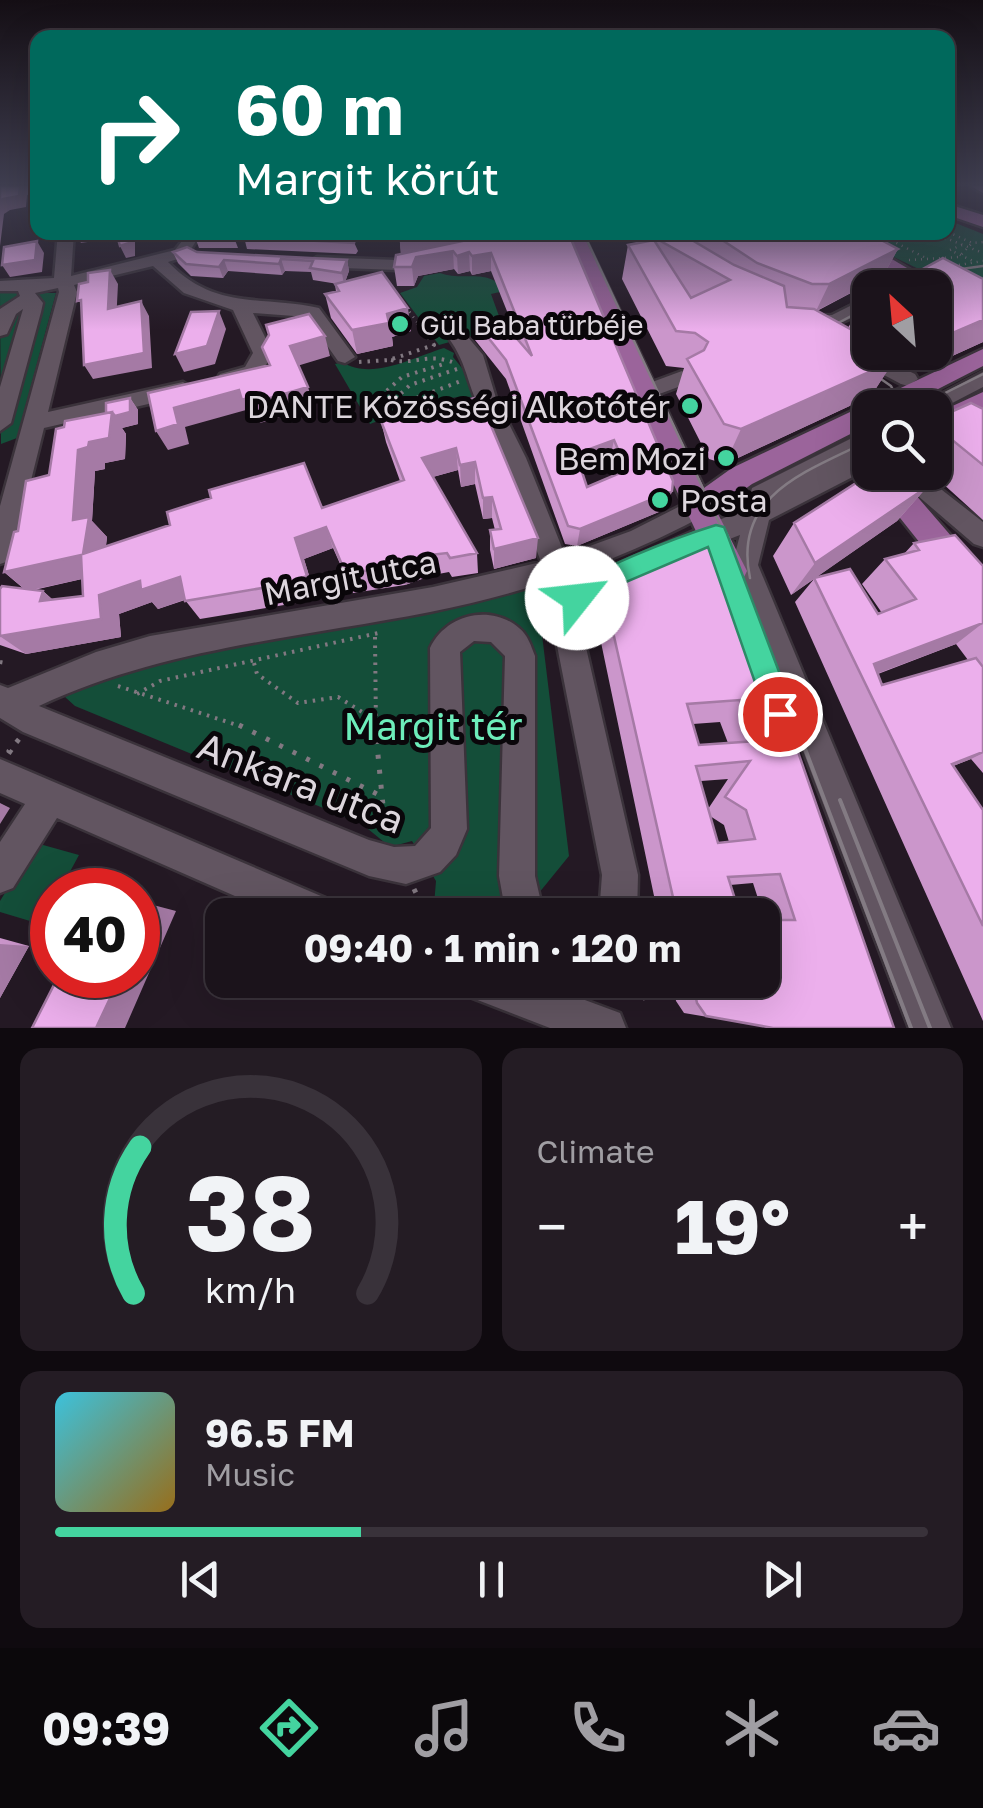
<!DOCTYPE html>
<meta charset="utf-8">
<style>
body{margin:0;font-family:"Golos Text",sans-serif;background:#241c24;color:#f1f3f6;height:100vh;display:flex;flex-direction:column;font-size:38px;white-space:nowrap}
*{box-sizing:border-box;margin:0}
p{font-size:32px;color:#a09ea3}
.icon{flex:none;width:55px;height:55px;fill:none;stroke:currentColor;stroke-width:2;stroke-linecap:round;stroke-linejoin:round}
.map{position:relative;height:1028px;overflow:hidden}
.sheet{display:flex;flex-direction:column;gap:20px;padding:20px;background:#0f0a0f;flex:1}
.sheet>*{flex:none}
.hud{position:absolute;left:30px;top:30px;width:925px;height:210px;border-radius:20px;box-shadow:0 10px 40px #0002,0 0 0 2px #39323a;background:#00695c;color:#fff;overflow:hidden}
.needle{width:65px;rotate:334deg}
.tools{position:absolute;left:852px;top:270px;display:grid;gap:20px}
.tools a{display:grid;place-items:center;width:100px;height:100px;border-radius:20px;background:#1b131b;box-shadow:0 10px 40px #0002,0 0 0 2px #39323a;font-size:50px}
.speed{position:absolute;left:30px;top:868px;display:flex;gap:20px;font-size:50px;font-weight:700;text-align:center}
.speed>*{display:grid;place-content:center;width:130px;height:130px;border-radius:50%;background:#1b131b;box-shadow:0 10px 40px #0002,0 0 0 2px #39323a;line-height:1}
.speed .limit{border:15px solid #d22;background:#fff;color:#111}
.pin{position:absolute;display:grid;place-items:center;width:85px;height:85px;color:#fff;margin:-42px;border:5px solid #fff;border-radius:50%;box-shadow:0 2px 10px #0007}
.me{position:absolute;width:110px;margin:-55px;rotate:61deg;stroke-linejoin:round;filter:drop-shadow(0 0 8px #0008)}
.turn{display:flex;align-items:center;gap:35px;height:210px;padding:0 40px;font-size:45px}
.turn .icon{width:130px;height:130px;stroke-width:2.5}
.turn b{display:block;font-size:70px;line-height:85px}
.big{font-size:75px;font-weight:700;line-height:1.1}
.sheet .tile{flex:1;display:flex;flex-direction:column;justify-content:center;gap:15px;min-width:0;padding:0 35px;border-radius:20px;background:#241c24}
.sheet .dial{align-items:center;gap:0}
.dial svg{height:260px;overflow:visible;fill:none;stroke:#39323a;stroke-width:7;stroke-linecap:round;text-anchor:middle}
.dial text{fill:#f1f3f6;stroke:none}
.song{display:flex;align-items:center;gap:30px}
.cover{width:120px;height:120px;border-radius:15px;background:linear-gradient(135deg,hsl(190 70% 55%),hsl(40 70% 35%))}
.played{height:10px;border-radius:5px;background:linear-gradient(90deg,#44d49f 35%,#39323a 35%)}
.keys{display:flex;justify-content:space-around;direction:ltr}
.heat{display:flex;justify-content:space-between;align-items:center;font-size:55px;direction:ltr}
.sheet .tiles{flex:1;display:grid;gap:20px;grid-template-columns:1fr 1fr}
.tile:last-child{grid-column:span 2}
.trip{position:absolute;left:205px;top:898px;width:575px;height:100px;border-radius:20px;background:#1b131b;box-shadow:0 10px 40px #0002,0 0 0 2px #39323a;font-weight:700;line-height:100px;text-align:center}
.menu{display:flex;height:160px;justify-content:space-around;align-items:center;background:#0b080b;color:#a09ea3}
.menu .icon{width:70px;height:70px}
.menu .current{color:#44d49f}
.menu b{font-size:45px;color:#f1f3f6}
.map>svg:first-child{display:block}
.green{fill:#144e39}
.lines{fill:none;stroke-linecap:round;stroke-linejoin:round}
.minor-casing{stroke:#3b333b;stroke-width:5}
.major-casing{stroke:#3b333b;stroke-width:5}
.path-far2{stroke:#817881;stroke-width:2.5;stroke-dasharray:1 5;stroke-linecap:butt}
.path-far1{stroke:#817881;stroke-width:4;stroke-dasharray:2.5 6;stroke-linecap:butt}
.path{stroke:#817881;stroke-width:5;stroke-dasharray:4 11;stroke-linecap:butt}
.minor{fill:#625561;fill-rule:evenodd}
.major{fill:#9b649b;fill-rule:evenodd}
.tram-far1{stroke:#837b83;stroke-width:2.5}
.tram{stroke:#837b83;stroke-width:4}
.wall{fill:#cb96cb;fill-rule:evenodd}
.shaded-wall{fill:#a57aa5}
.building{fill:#ecafec;stroke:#a57aa5;stroke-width:2.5;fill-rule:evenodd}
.route{fill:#44d49f;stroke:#2c8a67;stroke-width:2.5}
.poi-dot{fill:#44d49f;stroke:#0a060a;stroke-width:4}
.labels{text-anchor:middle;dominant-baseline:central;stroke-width:10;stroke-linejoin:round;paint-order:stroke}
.far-poi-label{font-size:28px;fill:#ddd6dd;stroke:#0a060a;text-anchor:start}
.poi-label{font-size:32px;fill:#ddd6dd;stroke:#0a060a;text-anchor:end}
.street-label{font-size:32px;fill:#ddd6dd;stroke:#0a060a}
.near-park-label{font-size:38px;fill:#6dedba;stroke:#0a060a}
.near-street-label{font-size:38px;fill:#ddd6dd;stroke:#0a060a}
</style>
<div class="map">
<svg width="983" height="1028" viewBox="0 0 983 1028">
<rect width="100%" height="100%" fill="#241924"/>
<!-- green -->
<path class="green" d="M948 220 983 234V300L844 233 948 232Z
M440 273C463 282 490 267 504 291L491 294 503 327 439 345 400 293 417 287 424 276Z
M0 293H56L17 438 1 444Z
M444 348 454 353 453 357 484 395C473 399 469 396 460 397 440 398 405 412 391 424L383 419 370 424 335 364 342 362C372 381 414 357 444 348Z
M530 587 538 602 569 856 521 915H457L434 905 436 881 412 841 390 847 362 824 75 706 65 697 100 676 168 660Z
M36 843 79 855 60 890H52V902L40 924 0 912V901Z"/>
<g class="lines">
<!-- minor casing -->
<g class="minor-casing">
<path id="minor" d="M58 232H74L71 276 175 250 189 232H211L196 241 187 256 168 262C216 311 260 295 319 308L355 357 345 363 338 361 307 317 253 313 273 353 259 377 227 386 217 379 220 374 245 367 253 353 233 310 184 293 153 266 74 285 77 292 48 412 183 382 193 389 183 396 44 428 13 553 9 561 0 564V506L59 292 58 288 35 293 43 303 41 312 11 423 0 431V387L23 309 16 314 7 334 0 336V309L20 296 18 291H0V281L54 278Z
M624 232H644L684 258 670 262Z
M426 256 432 257V265L397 270 317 267 309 262 317 257 397 260Z
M870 296V308C849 320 817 338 795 322L804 316 832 315Z
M460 334 467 336 483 355 496 398 526 458 565 555 631 531 700 496 709 499 712 506 709 513C620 561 529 592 430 612 298 638 162 648 39 706L369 840 394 847 415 846 431 828 430 648C445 615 490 603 519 628 528 635 531 646 535 656V876L544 915H506L499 876 505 656 491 642 474 641 460 652 467 829 456 855 440 872 406 884 369 876 23 732 0 718V685L8 688 96 652 150 636 433 587 541 562C521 508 500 456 477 403 467 380 465 361 450 340Z
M859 348 915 374 918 379 908 386 901 384 852 358 849 354Z
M682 371 692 378 689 383 643 400 632 393 636 388Z
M983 372V387L935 412V408H915Z
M870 429V447L851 457 870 450V468L769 520 758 565 951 1028H909L732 565 740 535 675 560 596 598 585 611 582 630 638 875 637 915H599L602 875 554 630 562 598 576 582 747 508 752 488Z
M890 472H919L983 522V547L974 544Z
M0 759 335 902 341 915H278L57 818 13 888 0 893V842L25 804 0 793Z
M456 980H531L620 1013 626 1028H550L462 994Z"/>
</g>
<!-- major casing -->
<g class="major-casing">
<path id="major" d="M971 186H983V193Z
M948 204 983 215V227L948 215Z
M563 232H582L704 488 732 468 983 349V366L901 408H870V424L752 484 716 510 747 571 742 581 731 585 720 581 715 571 630 393Z
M822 232H846L941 288 935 293V288H914Z
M983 392V412L935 434V414Z
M869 465 870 472H896L983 573V612L971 607 869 479 865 472Z"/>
</g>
<!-- path-far2 -->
<path class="path-far2" d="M875 232 924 257
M909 232 948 239 983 253
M948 232 972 243 983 242
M962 245 950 250 975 262
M909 260 959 257 972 243
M953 266 983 261
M875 283 881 286
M406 307 417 322"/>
<!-- path-far1 -->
<path class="path-far1" d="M391 360C415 365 428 353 452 362
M359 362 389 360 434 345 415 319
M364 401 382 395 402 377 447 363
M370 406 396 398 410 385 457 369
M377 413 461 381
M375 637 376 728
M0 662 5 663
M254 663 257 674 298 703 338 697 375 720
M118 686 246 728
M137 694 160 681 383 632"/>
<!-- path -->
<path class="path" d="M239 725 381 796
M375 725 386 836
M12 753 9 751 20 738
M414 889 424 909 438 915
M617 980 652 1003"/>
<!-- minor -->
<use href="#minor" class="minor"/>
<!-- major -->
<use href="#major" class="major"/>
<!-- tram-far1 -->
<path class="tram-far1" d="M583 232 721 527 797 728
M636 232 673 254
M887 288 910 276 983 266
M810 325 838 323 870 306
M858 363 891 386 902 408
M915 408 983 374
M750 578C732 494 808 471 870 440"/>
<!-- tram -->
<path class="tram" d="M796 725 911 1028
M840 800 930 1028"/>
</g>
<!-- wall -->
<path class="wall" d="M232 232 238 248H199L195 237Z
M247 232H325L324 235 353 240 358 251 356 254 247 249 244 237Z
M399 232H568L672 491 666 509 577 546 565 544 506 379 475 340V321L518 339 491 271 472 275 470 271 458 274 454 269 418 276 414 286H397L394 267 401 254ZM610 459 616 474 587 487 581 469Z
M656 232H866L898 249 883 276 817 311 848 328 863 301 870 297V352H935V288L983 279V342L917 372 894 360 871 396 725 464 709 459 676 394 684 368 666 366 622 279 628 245 656 243 657 239 664 237Z
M173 252 347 260 349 271 345 282 411 331 392 337 393 346 357 354 331 318 325 294 336 292 335 284H338L313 280 311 272 285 271 282 275 228 271 223 278 191 276 178 263Z
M479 397 536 558 494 569 490 550V530H495L492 518 483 519 475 484 461 487 458 470 433 477 477 553 478 573 452 577 449 572 433 575 405 585 353 593 333 548 304 559 315 595 296 603 200 619 185 600 158 609 152 602 119 614 121 637 26 654 0 645V589H24L4 572 18 531 49 475 64 427 106 413 130 398 138 410V424L122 428 126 434 125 459 105 463V469L95 471 92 521 107 537 106 546 322 508 400 481 386 442 381 421ZM82 579 83 596 53 600 43 591 34 590Z
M983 409V520L930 472H935V419Z
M927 487 897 521 815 578 878 614 882 613 862 584 885 559 903 555 914 543 983 566V773L971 759 953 766 983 810V1021L795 602 814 579 791 595 773 556 794 523ZM956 644 968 660 882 685 878 674Z
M713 532 894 1028H773L684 1013 676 1001 672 980H762L765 920 753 883 730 885 740 915H658L598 628 606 601ZM720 722 728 743 699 745 693 724ZM728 779 708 809 701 781ZM710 816 724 825 729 842 718 843Z
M0 938 29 946 0 998Z"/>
<!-- shaded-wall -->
<path class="shaded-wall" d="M20 186H38V193L27 195 26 207 10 210 4 214 0 246V201Z
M75 232H118L120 237 81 243Z
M129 232H135V256L126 258 120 246Z
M399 232H517L401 255Z
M37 241 44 253 42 272 10 277 2 265Z
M898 249 883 276 816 311 829 284Z
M453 251 454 269 418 276 414 286 412 267 416 257Z
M469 252 470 271 458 274 457 256Z
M491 253V271L472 275V256Z
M281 259 285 271 282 275 279 264Z
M224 260 228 271 223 278 219 267Z
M347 260 349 271 344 285 342 273Z
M110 270 118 284 116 323 108 309Z
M141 301 149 316 152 368 93 379 84 365Z
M408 308 411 331 392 337 393 346 357 354 352 330 387 314Z
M219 311 226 329 215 364 184 372 175 354Z
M983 320V342L917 372 930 352H935V346L941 338Z
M325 336 330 356 297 366 290 346Z
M894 361 871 396 725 464 741 429Z
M308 387 314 407 260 423 258 417 250 419 246 410 185 427 189 444 168 450 156 431 174 408 239 390Z
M130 398 138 410V424L122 428 126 434 125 459 105 463V469L95 471 92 521 107 537 102 574 83 554 73 520 78 450 89 442 112 412Z
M614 440 610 459 573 472 576 454Z
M456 448 458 470 425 479 422 458Z
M475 462V484L461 487 460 465Z
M927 487 897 521 791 595 815 563Z
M672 491 666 509 577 546 580 529Z
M492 497V518L483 519V498Z
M326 527 333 548 304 559 315 595 296 603 286 584 295 538Z
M538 538 536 558 494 569V549Z
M81 555 100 575 27 591 4 572Z
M430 555 433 575 405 585 401 565Z
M180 577 195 596 158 609 152 602 119 614 121 637 26 654 1 637 99 595 140 581Z
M43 591 64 610 40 601Z
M983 623 956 644 863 679 874 664Z
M983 752V753L971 759 918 780Z
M0 803 10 808 0 824Z
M138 901 176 911 125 1028H96L121 975H138Z
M0 944 29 946 0 998Z"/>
<!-- building -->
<path class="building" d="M0 186H20L19 196 3 199 0 201Z
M116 232H129V243L120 246Z
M199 232H232L234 237H195Z
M247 232H318L317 235 352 236 351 240H355L354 243 244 237Z
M505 232H568L673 481 672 491 580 529 568 526 506 360 475 321 498 317 532 356 491 253 472 256 469 252 457 256 453 251 416 257 412 267H394L396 255ZM614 440 627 470 587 487 576 454Z
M710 232H866L898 249 829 284H812L757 263Z
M680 233 734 265 784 286 787 307 814 309 870 340V352H892L894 361 741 429 724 424 687 359 704 350 708 342 695 333 676 331 628 245 654 240 691 298 730 280 657 239Z
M37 241 35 260 2 265 4 247Z
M187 247 197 252 347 260 342 273 310 268 313 261 281 259 279 264 224 260 219 267 186 264 173 252Z
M943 258 983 279V320L941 338 935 335V288H888Z
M110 270 108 309 141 301 144 353 84 365 81 300 77 301 79 284 88 282V273Z
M382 272 408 308 387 314 389 323 352 330 325 294 339 291 335 284Z
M219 311 207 346 175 354 191 312Z
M309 314 325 336 290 346 308 387 252 403 250 397 242 400 239 390 174 408 178 424 156 431 148 393 270 365 262 347 269 335 266 325Z
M479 397 538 538 494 549 490 530 501 529 492 497 483 498 475 462 460 465 456 448 422 458 477 553 450 558 447 553 430 555 401 565 346 574 326 527 295 538 307 576 286 584 185 601 180 577 141 590 140 581 99 595 101 619 0 636V589L2 586 43 591 40 601 83 596 81 555 4 572 14 532 18 531 26 481 49 475 56 429 64 427 65 421 112 412 109 438 89 442 88 447 78 450 73 520 89 517 83 554 170 525 167 512 211 498 209 490 304 463 322 508 404 480 381 421Z
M130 398V412L115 416 112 412 106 413V403Z
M971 403 983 409V465L935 426V419Z
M873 472H910L927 487 815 563 794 523Z
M713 532 724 539 894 1028H773L706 1016 697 1003 692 980H762V921L769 920H795L780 874 728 877 740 915H677L606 601 622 573ZM740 700 756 741 699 745 687 704ZM750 761 725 797 746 810 755 839 718 843 696 766Z
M955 535 983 566V623L874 664 882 685 976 658 983 667V752L952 764 983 810V926L814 578 850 569 878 614 916 599 885 559 919 550 914 543Z
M138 902 153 906 138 940Z
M59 975H121L96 1028H32Z"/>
<!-- sky -->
<linearGradient id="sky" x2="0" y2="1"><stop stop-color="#140e14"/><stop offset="0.56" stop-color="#3f3e50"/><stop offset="1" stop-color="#3f3e50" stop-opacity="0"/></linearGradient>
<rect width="983" height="330" fill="url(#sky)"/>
<!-- route -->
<path class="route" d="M716 525 724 527 727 534 795 714 790 724 780 728 770 724 766 714 708 547 621 584 577 609 568 605 564 598C575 574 687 534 716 525Z"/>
<!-- markers -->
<g class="poi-dot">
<circle cx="400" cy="324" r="10"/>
<circle cx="690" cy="406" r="10"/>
<circle cx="726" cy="458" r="10"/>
<circle cx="660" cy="500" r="10"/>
</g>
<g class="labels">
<!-- far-poi labels -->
<g class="far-poi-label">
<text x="420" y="324">Gül Baba türbéje</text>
</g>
<!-- poi labels -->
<g class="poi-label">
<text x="670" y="406">DANTE Közösségi Alkotótér</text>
<text x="706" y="458">Bem Mozi</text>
<text x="680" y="500" text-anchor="start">Posta</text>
</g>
<!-- street labels -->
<g class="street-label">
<text transform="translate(350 577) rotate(-11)">Margit utca</text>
</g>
<!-- near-park labels -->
<g class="near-park-label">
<text x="433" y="725">Margit tér</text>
</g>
<!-- near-street labels -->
<g class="near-street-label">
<text transform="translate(301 782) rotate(21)">Ankara utca</text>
</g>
</g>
</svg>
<div class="tools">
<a><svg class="needle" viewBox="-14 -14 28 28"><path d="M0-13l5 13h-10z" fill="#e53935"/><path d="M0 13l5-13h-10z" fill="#a09ea3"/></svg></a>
<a><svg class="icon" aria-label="search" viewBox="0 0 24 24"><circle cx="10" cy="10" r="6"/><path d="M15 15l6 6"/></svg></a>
</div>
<div class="speed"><div class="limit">40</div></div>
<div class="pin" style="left:780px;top:714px;background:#d93025"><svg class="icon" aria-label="arrive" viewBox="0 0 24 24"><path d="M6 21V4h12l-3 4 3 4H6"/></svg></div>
<svg class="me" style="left:577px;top:598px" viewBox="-20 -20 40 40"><circle r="19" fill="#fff"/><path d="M0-13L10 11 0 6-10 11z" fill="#44d49f"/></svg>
<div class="trip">09:40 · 1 min · 120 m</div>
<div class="hud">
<div class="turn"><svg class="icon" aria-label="right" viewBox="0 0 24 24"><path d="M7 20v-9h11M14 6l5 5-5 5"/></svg><div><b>60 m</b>Margit körút</div></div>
</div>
</div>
<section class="sheet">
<div class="tiles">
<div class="tile dial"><svg viewBox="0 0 100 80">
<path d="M14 69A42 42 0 1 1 86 69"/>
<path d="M14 69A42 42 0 0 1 16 24" stroke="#44d49f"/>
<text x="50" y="56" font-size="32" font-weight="700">38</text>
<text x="50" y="72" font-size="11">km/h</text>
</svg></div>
<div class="tile"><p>Climate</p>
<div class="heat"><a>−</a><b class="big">19°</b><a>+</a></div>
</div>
<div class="tile">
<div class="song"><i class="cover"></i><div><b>96.5 FM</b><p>Music</p></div></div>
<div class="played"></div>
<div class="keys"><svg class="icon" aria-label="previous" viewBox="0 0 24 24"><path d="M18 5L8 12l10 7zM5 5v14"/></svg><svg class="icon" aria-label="pause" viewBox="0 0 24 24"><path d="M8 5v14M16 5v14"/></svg><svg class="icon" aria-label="next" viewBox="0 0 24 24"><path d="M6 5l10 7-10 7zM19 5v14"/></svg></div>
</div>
</div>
</section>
<nav class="menu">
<b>09:39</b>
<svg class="icon current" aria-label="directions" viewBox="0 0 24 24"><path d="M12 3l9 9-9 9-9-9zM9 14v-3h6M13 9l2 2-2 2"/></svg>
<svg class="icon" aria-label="music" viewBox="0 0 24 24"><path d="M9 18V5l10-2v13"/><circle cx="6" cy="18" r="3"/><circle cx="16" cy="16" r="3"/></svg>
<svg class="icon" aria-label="phone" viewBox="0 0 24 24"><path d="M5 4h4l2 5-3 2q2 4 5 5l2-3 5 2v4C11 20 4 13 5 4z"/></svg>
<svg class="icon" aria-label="climate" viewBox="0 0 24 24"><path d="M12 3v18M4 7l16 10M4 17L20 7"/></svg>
<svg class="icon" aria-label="car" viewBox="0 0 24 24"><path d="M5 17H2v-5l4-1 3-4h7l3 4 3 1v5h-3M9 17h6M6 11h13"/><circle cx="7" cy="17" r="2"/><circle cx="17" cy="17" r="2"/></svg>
</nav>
